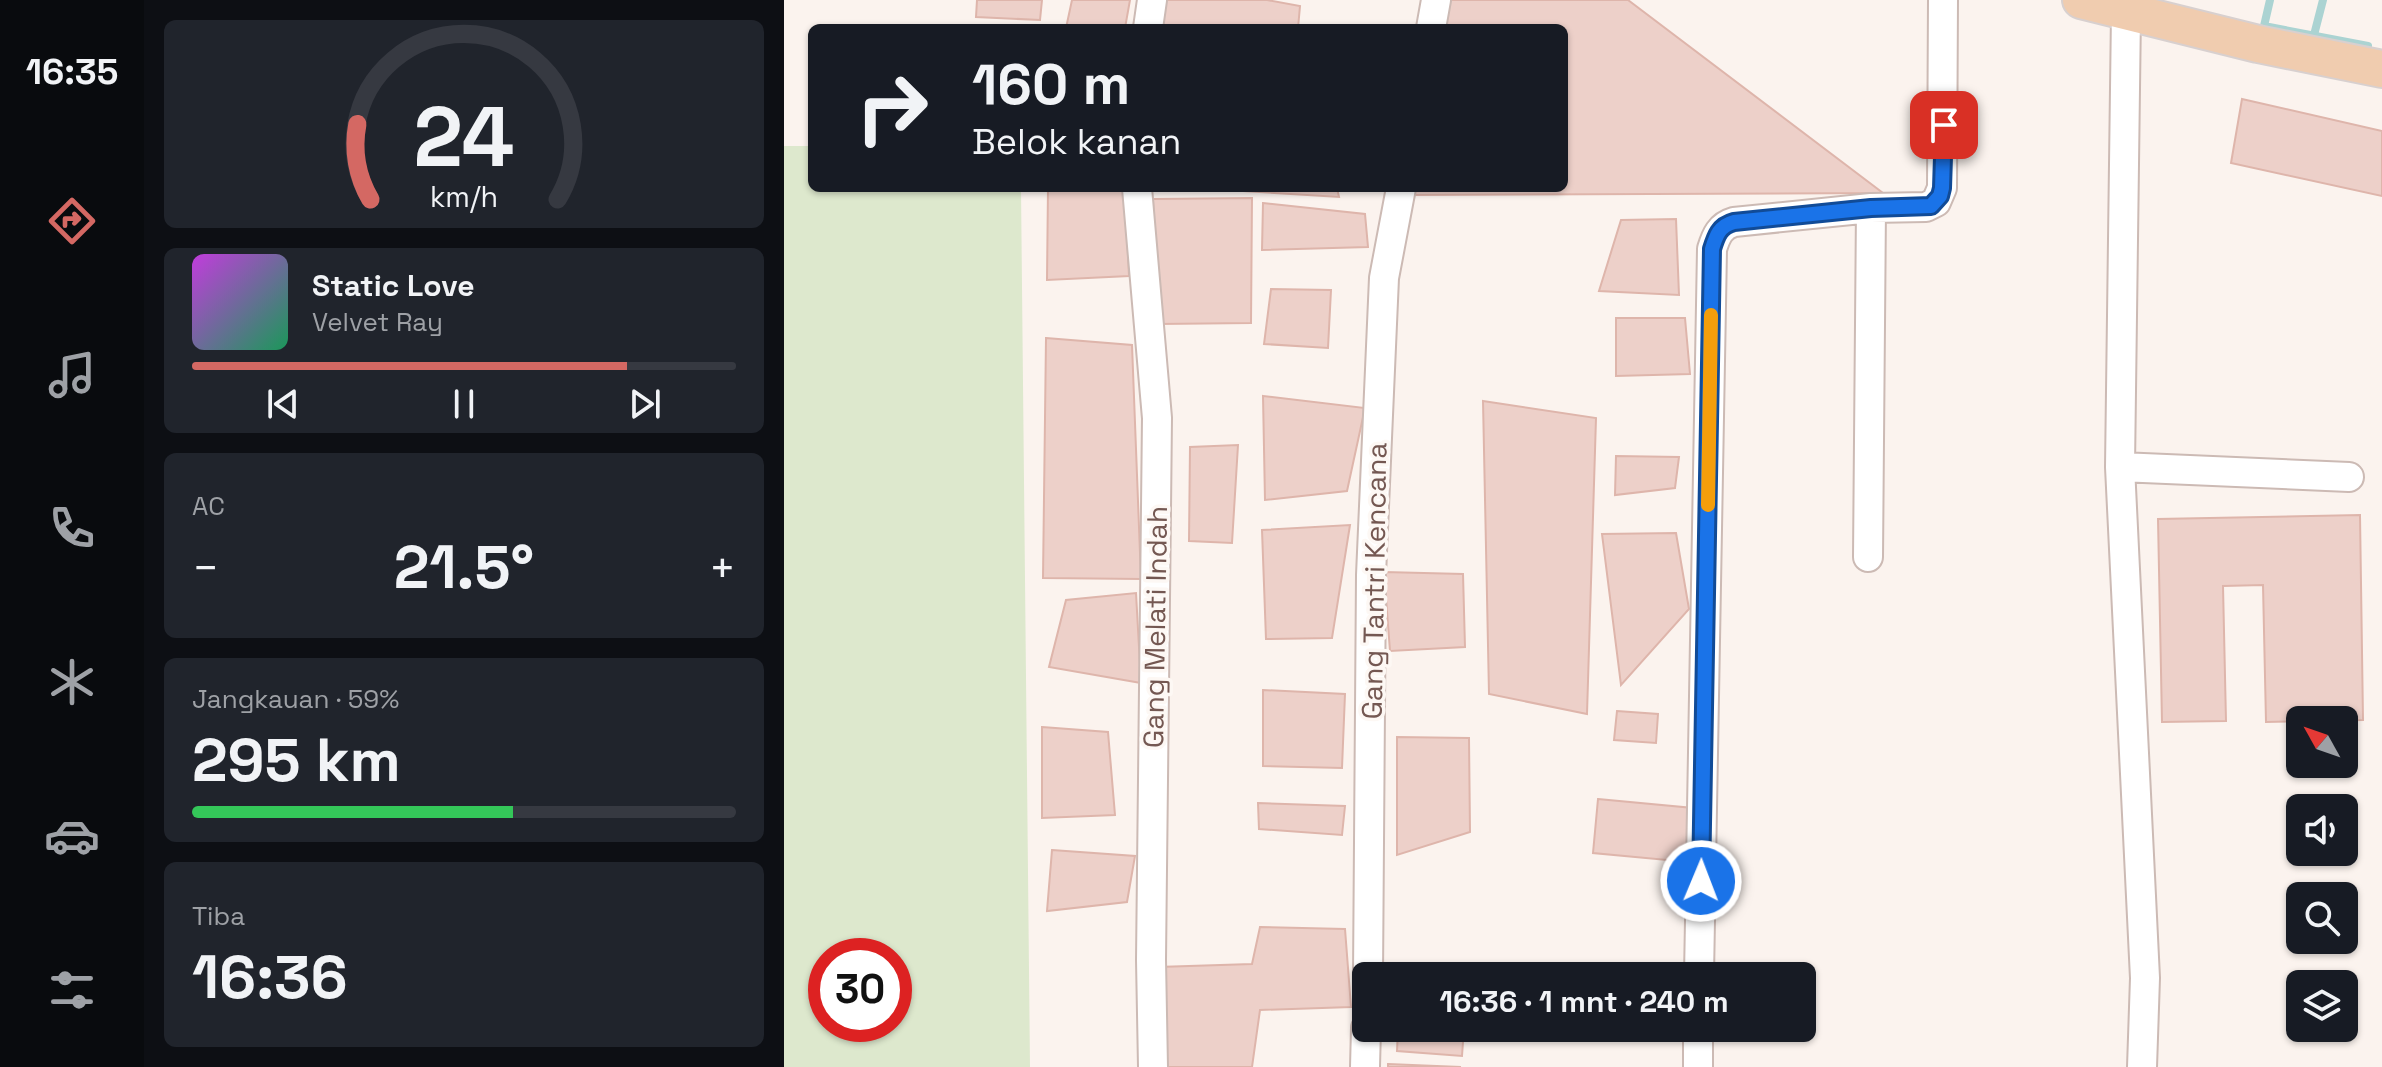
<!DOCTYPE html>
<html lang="id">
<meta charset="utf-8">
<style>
body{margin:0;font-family:"Space Grotesk",sans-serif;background:#20242c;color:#f1f3f6;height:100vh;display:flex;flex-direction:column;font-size:30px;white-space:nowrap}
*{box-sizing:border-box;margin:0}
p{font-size:26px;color:#9ea1a6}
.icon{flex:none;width:44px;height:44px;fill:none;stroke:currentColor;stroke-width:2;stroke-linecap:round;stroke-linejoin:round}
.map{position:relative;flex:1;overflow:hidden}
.side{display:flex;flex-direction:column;gap:20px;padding:20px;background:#0d0f14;width:640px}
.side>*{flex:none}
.banner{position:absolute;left:24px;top:24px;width:760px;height:168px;border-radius:12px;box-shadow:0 2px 6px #0004;background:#171b24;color:#f1f3f6;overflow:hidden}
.needle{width:52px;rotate:310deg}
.buttons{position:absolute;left:1502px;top:706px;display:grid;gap:16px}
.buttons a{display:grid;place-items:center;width:72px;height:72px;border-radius:12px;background:#171b24;box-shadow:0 2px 6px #0004;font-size:40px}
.speed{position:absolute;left:24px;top:938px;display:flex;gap:16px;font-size:40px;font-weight:700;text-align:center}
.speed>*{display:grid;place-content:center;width:104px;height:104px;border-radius:50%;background:#171b24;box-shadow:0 2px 6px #0004;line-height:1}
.speed .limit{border:12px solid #d22;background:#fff;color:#111}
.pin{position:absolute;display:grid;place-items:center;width:68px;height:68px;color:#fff;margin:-34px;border-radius:16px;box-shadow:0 4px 12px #0006}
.me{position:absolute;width:88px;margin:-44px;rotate:1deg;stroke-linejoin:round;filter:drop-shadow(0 0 6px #0008)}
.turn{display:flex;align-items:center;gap:28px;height:168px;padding:0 32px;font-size:36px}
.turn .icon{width:104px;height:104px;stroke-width:2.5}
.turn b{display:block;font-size:56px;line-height:68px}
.big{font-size:60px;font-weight:700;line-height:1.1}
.side .tile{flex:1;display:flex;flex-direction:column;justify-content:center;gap:12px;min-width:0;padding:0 28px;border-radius:12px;background:#20242c}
.side .dial{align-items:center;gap:0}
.dial svg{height:208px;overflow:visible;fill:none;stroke:#363941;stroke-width:7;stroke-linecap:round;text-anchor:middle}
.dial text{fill:#f1f3f6;stroke:none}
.song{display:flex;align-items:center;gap:24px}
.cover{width:96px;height:96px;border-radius:12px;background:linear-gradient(135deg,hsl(290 70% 55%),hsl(150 70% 35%))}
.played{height:8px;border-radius:4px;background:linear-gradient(90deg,#d46863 80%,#363941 80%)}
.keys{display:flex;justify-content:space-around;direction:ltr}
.heat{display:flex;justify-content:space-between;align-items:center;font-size:44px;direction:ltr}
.charge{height:12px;border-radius:6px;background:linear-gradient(90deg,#34c759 59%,#363941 0)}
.trip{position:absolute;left:568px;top:962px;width:464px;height:80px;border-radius:12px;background:#171b24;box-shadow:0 2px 6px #0004;font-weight:700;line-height:80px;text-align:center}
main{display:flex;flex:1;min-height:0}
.menu{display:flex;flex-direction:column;width:144px;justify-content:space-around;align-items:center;background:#090b0e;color:#9ea1a6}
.menu .icon{width:56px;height:56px}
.menu .active{color:#d46863}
.menu b{font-size:36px;color:#f1f3f6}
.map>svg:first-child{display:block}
.green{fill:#dde8cd;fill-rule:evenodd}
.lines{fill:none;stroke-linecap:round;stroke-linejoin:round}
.stream{stroke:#abd3d2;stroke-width:8}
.building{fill:#edd0c9;stroke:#deb5ab;stroke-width:2}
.minor-casing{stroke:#ccbab4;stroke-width:32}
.major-casing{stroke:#d8d0cf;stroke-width:40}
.minor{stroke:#fff;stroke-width:28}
.major{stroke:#f0ccaf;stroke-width:36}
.route-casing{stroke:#114b97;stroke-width:20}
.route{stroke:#1a73e8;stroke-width:14}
.slow{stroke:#f59e0b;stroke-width:14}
.labels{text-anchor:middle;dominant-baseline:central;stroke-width:7;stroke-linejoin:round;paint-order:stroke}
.street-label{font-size:28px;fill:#745852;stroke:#fdf8f4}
</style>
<main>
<nav class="menu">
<b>16:35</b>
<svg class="icon active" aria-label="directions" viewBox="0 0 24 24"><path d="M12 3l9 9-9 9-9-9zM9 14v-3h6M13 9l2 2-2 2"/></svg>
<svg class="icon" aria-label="music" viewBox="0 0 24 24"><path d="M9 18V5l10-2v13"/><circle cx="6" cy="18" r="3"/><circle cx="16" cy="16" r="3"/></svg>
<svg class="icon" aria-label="phone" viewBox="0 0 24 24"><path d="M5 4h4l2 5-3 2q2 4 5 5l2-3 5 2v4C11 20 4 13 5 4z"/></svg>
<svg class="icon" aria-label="climate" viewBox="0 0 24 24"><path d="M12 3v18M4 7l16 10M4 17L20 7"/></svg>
<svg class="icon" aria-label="car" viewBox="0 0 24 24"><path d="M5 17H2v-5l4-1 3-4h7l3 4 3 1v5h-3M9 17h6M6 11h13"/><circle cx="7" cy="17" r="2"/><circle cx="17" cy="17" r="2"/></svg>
<svg class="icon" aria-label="filters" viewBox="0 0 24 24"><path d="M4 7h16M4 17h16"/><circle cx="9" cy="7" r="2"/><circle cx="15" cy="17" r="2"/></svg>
</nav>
<section class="side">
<div class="tile dial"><svg viewBox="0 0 100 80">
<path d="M14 69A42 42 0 1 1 86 69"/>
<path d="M14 69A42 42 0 0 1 9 40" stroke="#d46863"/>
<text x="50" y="56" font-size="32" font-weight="700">24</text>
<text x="50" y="72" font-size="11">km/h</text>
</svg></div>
<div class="tile">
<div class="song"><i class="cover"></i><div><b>Static Love</b><p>Velvet Ray</p></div></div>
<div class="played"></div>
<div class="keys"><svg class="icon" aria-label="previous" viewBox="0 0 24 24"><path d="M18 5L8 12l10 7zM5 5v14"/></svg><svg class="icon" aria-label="pause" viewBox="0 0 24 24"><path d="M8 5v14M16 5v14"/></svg><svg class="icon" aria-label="next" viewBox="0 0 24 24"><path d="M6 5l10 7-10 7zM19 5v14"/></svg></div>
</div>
<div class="tile"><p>AC</p>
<div class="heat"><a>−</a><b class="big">21.5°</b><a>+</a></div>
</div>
<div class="tile"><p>Jangkauan · 59%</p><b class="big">295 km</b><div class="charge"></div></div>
<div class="tile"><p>Tiba</p><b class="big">16:36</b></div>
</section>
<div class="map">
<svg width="1598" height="1067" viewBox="0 0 1598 1067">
<rect width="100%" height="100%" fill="#fbf3ee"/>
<!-- green -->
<path class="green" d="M0 146H28V188H237L246 1067H0ZM42 956H110V1024H42Z"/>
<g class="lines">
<!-- stream -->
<path class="stream" d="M1486 0 1480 26 1584 46
M1530 35 1539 0"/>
</g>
<!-- building -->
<path class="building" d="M193 0H258L256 20 192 17Z
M288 0H346L341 28H282Z
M381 0H483L516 6 514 28H379Z
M663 0H844L1099 193 629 195 630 188H780V28H658Z
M1458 99 1598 131V196L1447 163Z
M264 188H341L345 276 263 280Z
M409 188H553L555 197Z
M468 198 467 323 374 324 369 199Z
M479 203 581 214 584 247 478 250Z
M892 219 895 295 815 291 837 220Z
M487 289 547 290 544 348 480 344Z
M832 318H901L906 374 832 376Z
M262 338 348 345 357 579 259 578Z
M479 396 581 408 563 491 481 500Z
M699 401 812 418 803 714 705 694Z
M454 445 448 543 405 541 406 447Z
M832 456 895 457 891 488 831 495Z
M1576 515 1579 720 1482 722 1479 585 1439 586 1442 721 1378 722 1374 519Z
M566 525 548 638 482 639 478 530Z
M892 533 905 609 837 685 818 534Z
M600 572 679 574 681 647 606 651Z
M352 593 357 683 265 667 282 600Z
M479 690 561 694 558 768 479 766Z
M833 711 874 714 872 743 830 740Z
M258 727 324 732 331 815 258 818Z
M613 737 685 738 686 832 613 855Z
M814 799 909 808 904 862 809 853Z
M474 803 561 806 558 835 475 829Z
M268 850 351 856 343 902 263 911Z
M476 927 561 929 567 1007 476 1010 468 1067H381L374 967 468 964Z
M614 1028H680L678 1056 613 1051Z
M604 1064 677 1067H604Z"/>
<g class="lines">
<!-- minor casing -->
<g class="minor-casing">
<path id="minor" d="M1342 13 1336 467 1361 978 1358 1067
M364 28 368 0
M647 28 652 0
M353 188 373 418 367 960 369 1067
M1336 467 1565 477
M1084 557 1087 208
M584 976 587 575 600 278 617 188
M915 976 928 249C932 236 936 226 950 222L1087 208 1142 207 1152 202 1158 188 1159 0
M581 1067 582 1028
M914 1067V1028"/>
</g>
<!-- major casing -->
<g class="major-casing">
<path id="major" d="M1297 0 1474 44 1598 69"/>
</g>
<!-- minor -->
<use href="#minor" class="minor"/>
<!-- major -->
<use href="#major" class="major"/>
</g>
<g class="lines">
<!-- route casing -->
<g class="route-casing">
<path id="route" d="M917 881 928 249C932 236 935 226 950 222L1087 208 1147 206 1156 196 1158 188 1160 125"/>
</g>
<!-- route -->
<use href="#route" class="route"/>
<!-- slow -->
<path class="slow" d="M924 505 927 315"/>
</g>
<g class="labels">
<!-- street labels -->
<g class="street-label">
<text transform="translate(590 581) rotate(-89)">Gang Tantri Kencana</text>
<text transform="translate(371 627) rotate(-89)">Gang Melati Indah</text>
</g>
</g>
</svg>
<div class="buttons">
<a><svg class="needle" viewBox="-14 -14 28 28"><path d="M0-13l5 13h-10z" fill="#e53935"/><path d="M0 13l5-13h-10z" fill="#9ea1a6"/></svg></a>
<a><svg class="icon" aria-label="sound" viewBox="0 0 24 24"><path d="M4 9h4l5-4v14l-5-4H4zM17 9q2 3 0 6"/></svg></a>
<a><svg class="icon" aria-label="search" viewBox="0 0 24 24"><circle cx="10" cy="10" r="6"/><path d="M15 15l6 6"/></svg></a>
<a><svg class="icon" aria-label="layers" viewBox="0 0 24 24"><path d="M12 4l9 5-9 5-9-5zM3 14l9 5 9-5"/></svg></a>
</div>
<div class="speed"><div class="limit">30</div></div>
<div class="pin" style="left:1160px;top:125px;background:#d93025"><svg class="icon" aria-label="arrive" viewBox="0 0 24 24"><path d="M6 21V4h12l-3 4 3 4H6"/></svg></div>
<svg class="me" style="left:917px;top:881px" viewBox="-20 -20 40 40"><circle r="17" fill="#1a73e8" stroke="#fff" stroke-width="3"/><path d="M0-11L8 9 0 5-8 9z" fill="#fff"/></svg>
<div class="trip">16:36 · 1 mnt · 240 m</div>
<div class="banner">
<div class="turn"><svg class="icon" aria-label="right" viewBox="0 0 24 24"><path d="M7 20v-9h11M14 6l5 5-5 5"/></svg><div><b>160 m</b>Belok kanan</div></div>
</div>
</div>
</main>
